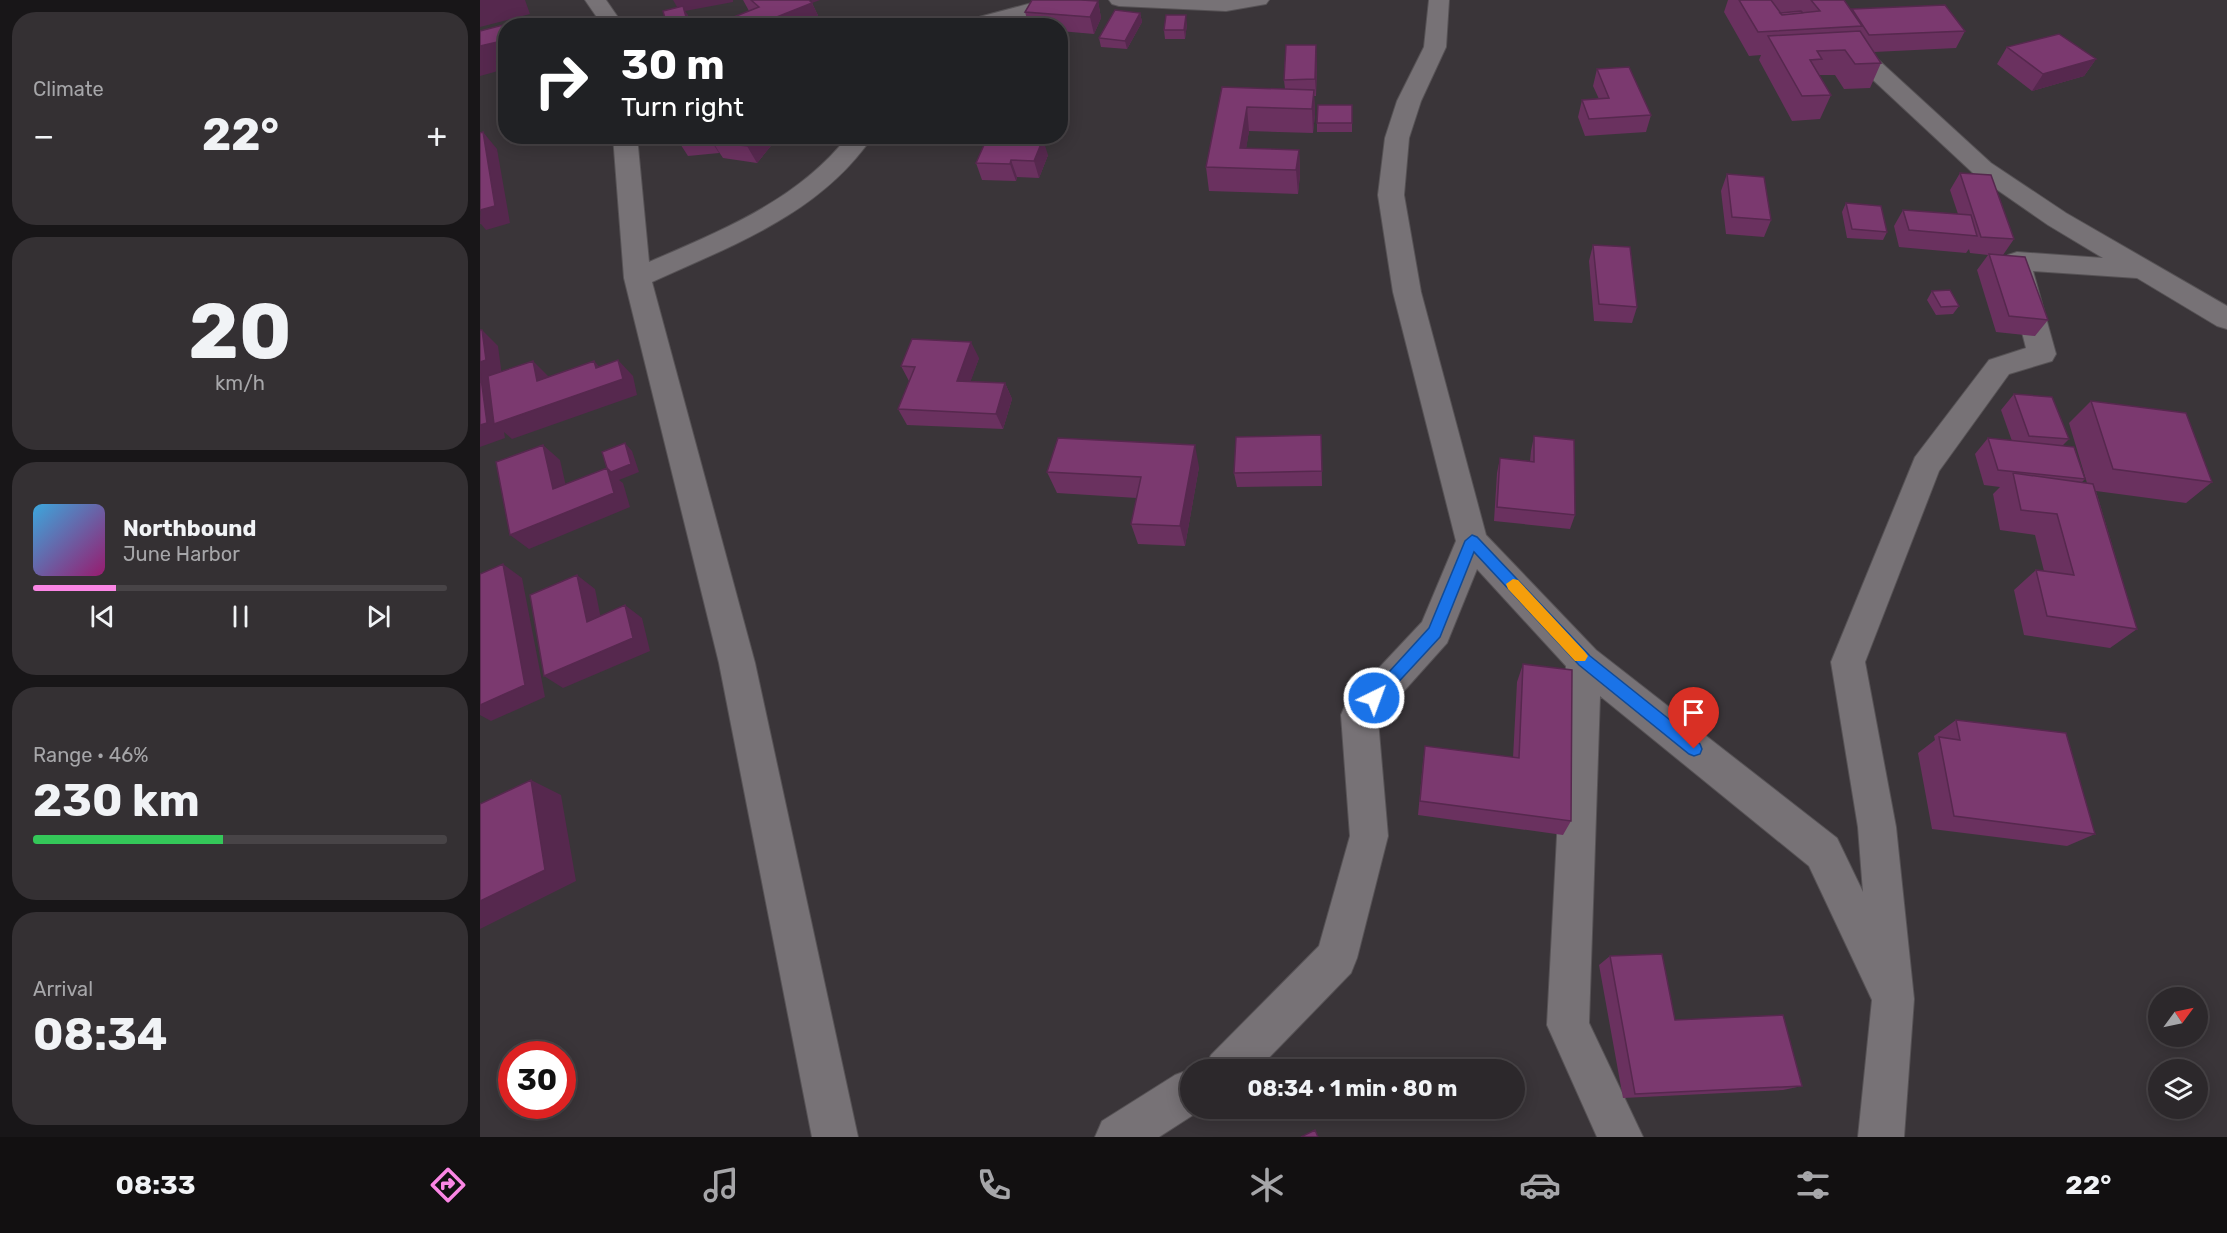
<!DOCTYPE html>
<meta charset="utf-8">
<style>
body{margin:0;font-family:Rubik,sans-serif;background:#343033;color:#f1f3f6;height:100vh;display:flex;flex-direction:column;font-size:22px;white-space:nowrap}
*{box-sizing:border-box;margin:0}
p{font-size:20px;color:#a6a6a9}
.icon{flex:none;width:33px;height:33px;fill:none;stroke:currentColor;stroke-width:2;stroke-linecap:round;stroke-linejoin:round}
.map{position:relative;flex:1;overflow:hidden}
.details{display:flex;flex-direction:column;gap:12px;padding:12px;background:#181618;width:480px}
.details>*{flex:none}
.banner{position:absolute;left:18px;top:18px;width:570px;height:126px;border-radius:24px;box-shadow:0 3px 15px #0003,0 0 0 2px #484447;background:#202124;color:#fff;overflow:hidden}
.needle{width:39px;rotate:57deg}
.fabs{position:absolute;left:1668px;top:987px;display:grid;gap:12px}
.fabs a{display:grid;place-items:center;width:60px;height:60px;border-radius:50%;background:#2c282b;box-shadow:0 3px 15px #0003,0 0 0 2px #484447;font-size:30px}
.speed{position:absolute;left:18px;top:1041px;display:flex;gap:12px;font-size:30px;font-weight:700;text-align:center}
.speed>*{display:grid;place-content:center;width:78px;height:78px;border-radius:50%;background:#2c282b;box-shadow:0 3px 15px #0003,0 0 0 2px #484447;line-height:1}
.speed .limit{border:9px solid #d22;background:#fff;color:#111}
.pin{position:absolute;display:grid;place-items:center;width:51px;height:51px;color:#fff;margin:-62px -26px;border-radius:50% 50% 50% 0;rotate:-45deg;box-shadow:0 0 6px #0007}
.pin .icon{rotate:45deg}
.me{position:absolute;width:66px;margin:-33px;rotate:42deg;stroke-linejoin:round;filter:drop-shadow(0 0 4px #0008)}
.turn{display:flex;align-items:center;gap:21px;height:126px;padding:0 24px;font-size:27px}
.turn .icon{width:78px;height:78px;stroke-width:2.5}
.turn b{display:block;font-size:42px;line-height:51px}
.big{font-size:45px;font-weight:700;line-height:1.1}
.details .card{flex:1;display:flex;flex-direction:column;justify-content:center;gap:9px;min-width:0;padding:0 21px;border-radius:24px;background:#343033}
.details .dial{align-items:center;gap:0}
.dial b{font-size:78px;line-height:1}
.song{display:flex;align-items:center;gap:18px}
.cover{width:72px;height:72px;border-radius:9px;background:linear-gradient(135deg,hsl(200 70% 55%),hsl(320 70% 35%))}
.played{height:6px;border-radius:3px;background:linear-gradient(90deg,#fb86e5 20%,#484447 20%)}
.keys{display:flex;justify-content:space-around;direction:ltr}
.heat{display:flex;justify-content:space-between;align-items:center;font-size:33px;direction:ltr}
.charge{height:9px;border-radius:4px;background:linear-gradient(90deg,#34c759 46%,#484447 0)}
.trip{position:absolute;left:700px;top:1059px;width:345px;height:60px;border-radius:30px;background:#2c282b;box-shadow:0 3px 15px #0003,0 0 0 2px #484447;font-weight:700;line-height:60px;text-align:center}
.tab-bar{display:flex;height:96px;justify-content:space-around;align-items:center;background:#121011;color:#a6a6a9}
.tab-bar .icon{width:42px;height:42px}
.tab-bar .selected{color:#fb86e5}
.tab-bar b{font-size:27px;color:#f1f3f6}
main{display:flex;flex:1;min-height:0}
.map>svg:first-child{display:block}
.lines{fill:none;stroke-linecap:round;stroke-linejoin:round}
.minor-casing{stroke:#565255;stroke-width:2}
.minor{fill:#777276;fill-rule:evenodd}
.wall{fill:#6a315f}
.shaded-wall{fill:#56284e}
.building{fill:#7b396f;stroke:#56284e;stroke-width:1.5}
.route{fill:#1a73e8;stroke:#114b97;stroke-width:1.5}
.slow{fill:#f59e0b}
</style>
<main>
<section class="details">
<div class="card"><p>Climate</p>
<div class="heat"><a>−</a><b class="big">22°</b><a>+</a></div>
</div>
<div class="card dial"><b>20</b><p>km/h</p></div>
<div class="card">
<div class="song"><i class="cover"></i><div><b>Northbound</b><p>June Harbor</p></div></div>
<div class="played"></div>
<div class="keys"><svg class="icon" aria-label="previous" viewBox="0 0 24 24"><path d="M18 5L8 12l10 7zM5 5v14"/></svg><svg class="icon" aria-label="pause" viewBox="0 0 24 24"><path d="M8 5v14M16 5v14"/></svg><svg class="icon" aria-label="next" viewBox="0 0 24 24"><path d="M6 5l10 7-10 7zM19 5v14"/></svg></div>
</div>
<div class="card"><p>Range · 46%</p><b class="big">230 km</b><div class="charge"></div></div>
<div class="card"><p>Arrival</p><b class="big">08:34</b></div>
</section>
<div class="map">
<svg width="1747" height="1137" viewBox="0 0 1747 1137">
<rect width="100%" height="100%" fill="#3a3539"/>
<g class="lines">
<!-- minor casing -->
<g class="minor-casing">
<path id="minor" d="M105 0H126L144 26H123Z
M563 0H597L594 4 518 26H482L484 21Z
M629 0H789L786 4 746 11 639 6 632 4Z
M949 0H969L966 47 941 101 929 138 924 195 941 292 1006 535 1116 650 1357 838 1383 892 1378 827 1351 662 1435 457 1509 360 1546 348 1524 261 1528 255 1537 252 1623 258 1568 225 1493 173 1377 65 1354 36 1339 0H1359L1375 34 1393 55 1511 163 1586 213 1747 306V329L1737 326 1657 278 1553 271 1576 354 1572 361 1529 374 1459 471 1385 662 1416 827 1434 999 1424 1137H1378L1392 1000 1329 866 1120 696 1109 1023 1163 1137H1117L1067 1025 1086 666 997 569 967 643 898 720 908 836 877 958 871 973 777 1070H724L731 1055 839 946 870 836 861 715 866 703 942 622 976 541 913 292 898 195 905 138 917 101 944 47Z
M133 136H157L169 262C242 230 317 201 368 136H393C340 214 253 245 172 282L275 663 378 1137H332L239 663 144 278Z
M711 1069V1108H724L679 1137H615L622 1121 695 1075Z"/>
</g>
<!-- minor -->
<use href="#minor" class="minor"/>
</g>
<!-- wall -->
<path class="wall" d="M263 0H329L332 3 343 26H231L269 11Z
M1248 0H1364L1371 10 1485 31 1476 48 1394 52 1401 63 1390 88 1364 89 1355 75H1339L1351 95 1340 119 1312 121 1279 60 1281 55 1269 56 1244 12Z
M618 1 621 18 614 34 580 31V26H549L545 12Z
M660 13 662 22 647 49 621 47 619 38Z
M707 24 705 39H685L684 30Z
M1527 47 1616 59 1604 76 1552 91 1517 64Z
M837 62 836 96H834L835 114 833 133 769 131 766 148 819 150 820 174 818 194 729 191 726 167 742 87 805 89 804 80Z
M1117 69 1171 115 1166 132 1105 136 1098 117 1102 100 1119 99 1113 86Z
M872 105V132H837V123Z
M198 136H299L277 163 243 158 239 152V153L208 156 197 139Z
M568 155 559 178 537 177 536 181 502 180 496 163Z
M1480 173 1534 239 1523 255 1568 320 1555 336 1516 332 1497 270 1508 255 1490 253 1489 249 1486 253 1419 247 1414 226 1423 210 1478 214 1470 190Z
M1247 174 1291 220 1284 237 1246 234 1241 191Z
M1366 203 1407 232 1403 240 1367 238 1362 212Z
M1113 245 1157 307 1152 323 1114 321 1109 261Z
M1452 291 1479 306 1473 314 1456 315 1447 300Z
M499 358 490 382 525 383 532 399 523 429 427 425 418 409 429 381 421 366Z
M1534 394 1589 439 1582 446 1605 479 1602 482 1607 483 1589 423 1611 401 1732 482 1706 503 1616 491 1657 629 1630 648 1544 635 1534 590 1556 570 1564 571 1555 535 1520 530 1513 494 1520 487 1504 485 1495 454 1508 438 1532 441 1521 410Z
M841 435 842 486 757 487 754 473Z
M1054 436 1095 515 1090 529 1014 521 1017 473 1020 458 1050 461 1051 451Z
M719 467 705 546 658 544 651 524 657 498 577 493 567 472Z
M1043 664 1091 821 1083 835 938 815 943 762 945 746 1033 758 1037 682Z
M1476 720 1615 834 1587 846 1452 829 1438 753 1455 740 1454 736Z
M1130 956 1195 1020 1322 1086 1303 1090 1143 1098 1119 965Z"/>
<!-- shaded-wall -->
<path class="shaded-wall" d="M0 0H45L50 14 0 27Z
M193 0H253V2L205 11 208 15 211 26H188L186 22 200 12Z
M331 0H340L332 3Z
M618 1 621 18 614 34 610 17Z
M332 3 343 26H274Z
M660 13 662 22 647 49 645 41Z
M706 15 707 24 705 39 704 30Z
M0 33 26 40V79H24L18 71 0 76Z
M836 45 837 62 836 96 835 79Z
M1616 59 1604 76 1552 91 1563 74Z
M834 90 835 114 833 133 832 109Z
M767 107 769 131 763 168 760 148Z
M3 132 17 149 30 223 6 230 1 224H0Z
M228 136H243L233 142 239 152V153Z
M275 136H299L277 163 267 146Z
M563 139 568 155 559 178 554 161Z
M819 150 820 174 818 194 816 170Z
M531 160 537 177 536 181 530 164Z
M2 330 18 346 22 376V421L116 368 114 361 129 377 138 360 153 376 157 395 32 439 24 432 25 438 0 447V362Z
M491 342 499 358 485 397 477 381Z
M53 361 69 377 57 381Z
M525 383 532 399 523 429 516 414Z
M145 443 152 451 159 472 139 480 143 483 150 507 49 549 30 535 127 468Z
M63 445 80 460 90 504 73 489Z
M715 445 719 467 705 546 700 526Z
M23 564 42 578 65 697 11 721 0 715V705Z
M97 575 115 589 124 634 107 622Z
M145 605 162 618 170 651 83 688 64 676Z
M51 780 81 795 96 881 0 929V901Z"/>
<!-- building -->
<path class="building" d="M271 0H329L332 3 274 26H231L279 7Z
M552 0H601L618 1 610 17 545 12Z
M1259 0H1291L1302 15 1340 11 1331 0H1364L1382 26 1278 32Z
M1465 5 1485 31 1389 35 1372 9Z
M203 6 206 17 186 22 183 11Z
M635 10 660 13 645 41 619 38Z
M1321 11 1323 13 1302 15 1300 13Z
M686 15H706L704 30H684Z
M31 23 32 26H26V40L0 46V31Z
M1380 31 1401 63 1375 64 1365 50 1337 51 1342 59 1330 60 1351 95 1322 96 1288 36Z
M1579 34 1616 59 1563 74 1527 47Z
M806 45H836L835 79 804 80Z
M26 60V68L18 70 16 62Z
M1149 67 1171 115 1109 119 1102 100 1129 98 1117 69Z
M742 87 834 90 832 109 767 107 760 148 819 150 816 170 726 167Z
M838 105H872V123H837Z
M3 132 15 206 0 210V133Z
M198 136H226L197 139Z
M237 136H275L267 146 233 142Z
M508 136H523L563 139 554 161 531 160 530 164 496 163Z
M1480 173 1511 175 1534 239 1501 237Z
M1247 174 1284 177 1291 220 1252 217Z
M1366 203 1401 206 1407 232 1372 229Z
M1423 210 1491 215 1497 236 1429 230Z
M1113 245 1150 247 1157 307 1119 304Z
M1509 254 1545 257 1568 320 1529 316Z
M1470 290 1479 306 1461 307 1452 291Z
M0 330H2L6 360 0 362Z
M432 339 491 342 477 381 525 383 516 414 418 409 435 367 421 366Z
M138 360 143 379 14 424 8 376 53 361 57 381 114 361 116 368Z
M0 371 7 423 0 425Z
M1534 394 1572 397 1589 439 1549 436Z
M1611 401 1706 413 1732 482 1633 469Z
M841 435 842 471 754 473 756 437Z
M1054 436 1094 440 1095 515 1017 507 1020 458 1054 462Z
M578 438 715 445 700 526 651 524 661 477 567 472Z
M1508 438 1594 447 1605 479 1518 470Z
M145 443 151 464 131 472 127 468 122 452Z
M63 445 73 489 127 468 134 493 30 535 16 462Z
M1533 473 1613 484 1657 629 1567 616 1556 570 1594 575 1577 514 1541 510Z
M23 564 45 685 0 705V574Z
M97 575 107 622 145 605 153 638 64 676 50 595Z
M1043 664 1092 670 1091 821 940 801 945 746 1039 758Z
M1476 720 1586 733 1615 834 1474 816 1459 737 1480 740Z
M51 780 65 870 0 901V804Z
M1182 954 1195 1020 1303 1015 1322 1086 1155 1094 1130 956Z
M835 1130 838 1137H821Z"/>
<!-- route -->
<path class="route" d="M992 535 997 537 1110 656 1220 744 1222 749 1220 754 1214 756 1209 754 1099 665 994 552 960 637 899 703H889L887 698 889 694 949 628 985 541Z"/>
<!-- slow -->
<path class="slow" d="M1033 579 1038 580 1105 652 1108 656 1105 661H1095L1028 589 1026 584Z"/>
</svg>
<div class="fabs">
<a><svg class="needle" viewBox="-14 -14 28 28"><path d="M0-13l5 13h-10z" fill="#e53935"/><path d="M0 13l5-13h-10z" fill="#a6a6a9"/></svg></a>
<a><svg class="icon" aria-label="layers" viewBox="0 0 24 24"><path d="M12 4l9 5-9 5-9-5zM3 14l9 5 9-5"/></svg></a>
</div>
<div class="speed"><div class="limit">30</div></div>
<div class="pin" style="left:1214px;top:749px;background:#d93025"><svg class="icon" aria-label="arrive" viewBox="0 0 24 24"><path d="M6 21V4h12l-3 4 3 4H6"/></svg></div>
<svg class="me" style="left:894px;top:698px" viewBox="-20 -20 40 40"><circle r="17" fill="#1a73e8" stroke="#fff" stroke-width="3"/><path d="M0-11L8 9 0 5-8 9z" fill="#fff"/></svg>
<div class="trip">08:34 · 1 min · 80 m</div>
<div class="banner">
<div class="turn"><svg class="icon" aria-label="right" viewBox="0 0 24 24"><path d="M7 20v-9h11M14 6l5 5-5 5"/></svg><div><b>30 m</b>Turn right</div></div>
</div>
</div>
</main>
<nav class="tab-bar">
<b>08:33</b>
<svg class="icon selected" aria-label="directions" viewBox="0 0 24 24"><path d="M12 3l9 9-9 9-9-9zM9 14v-3h6M13 9l2 2-2 2"/></svg>
<svg class="icon" aria-label="music" viewBox="0 0 24 24"><path d="M9 18V5l10-2v13"/><circle cx="6" cy="18" r="3"/><circle cx="16" cy="16" r="3"/></svg>
<svg class="icon" aria-label="phone" viewBox="0 0 24 24"><path d="M5 4h4l2 5-3 2q2 4 5 5l2-3 5 2v4C11 20 4 13 5 4z"/></svg>
<svg class="icon" aria-label="climate" viewBox="0 0 24 24"><path d="M12 3v18M4 7l16 10M4 17L20 7"/></svg>
<svg class="icon" aria-label="car" viewBox="0 0 24 24"><path d="M5 17H2v-5l4-1 3-4h7l3 4 3 1v5h-3M9 17h6M6 11h13"/><circle cx="7" cy="17" r="2"/><circle cx="17" cy="17" r="2"/></svg>
<svg class="icon" aria-label="filters" viewBox="0 0 24 24"><path d="M4 7h16M4 17h16"/><circle cx="9" cy="7" r="2"/><circle cx="15" cy="17" r="2"/></svg>
<b>22°</b>
</nav>
